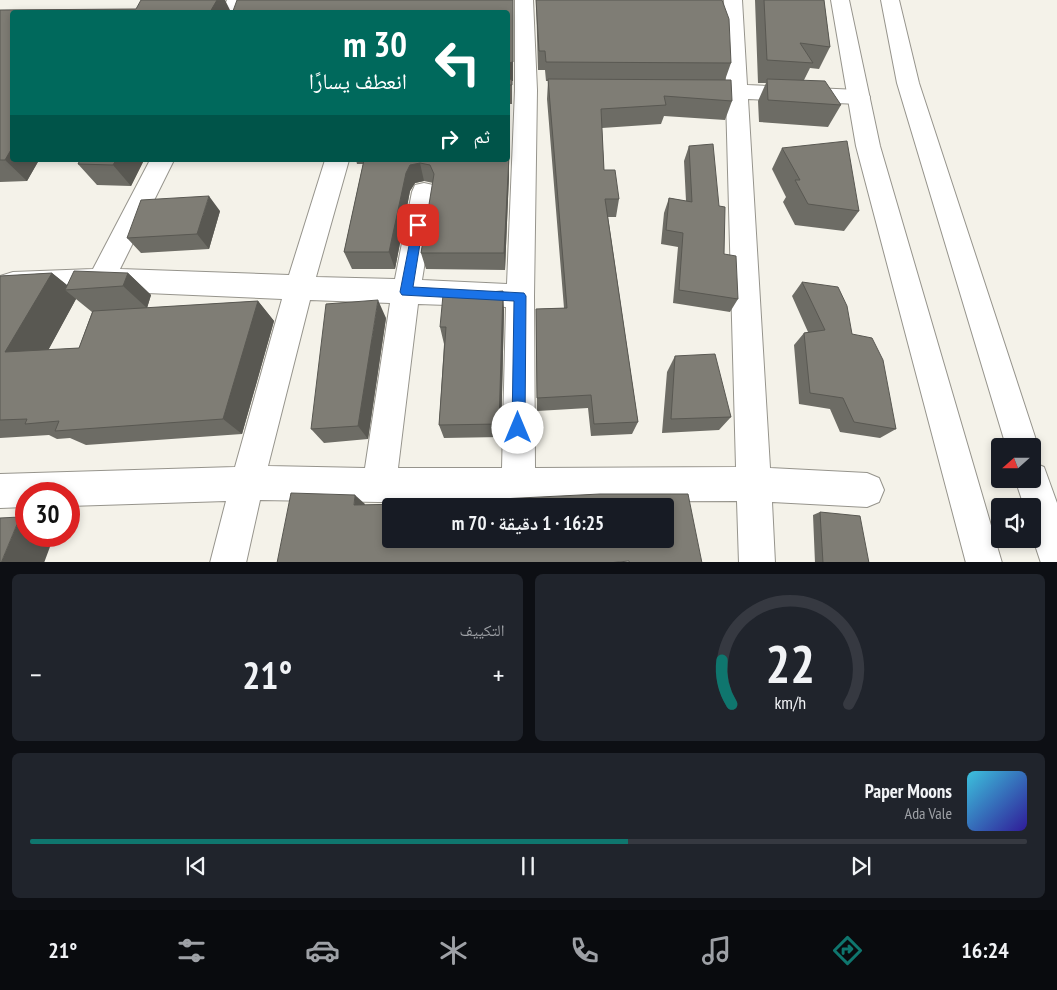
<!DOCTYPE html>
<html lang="ar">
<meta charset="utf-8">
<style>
body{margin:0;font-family:"PT Sans Narrow","Noto Naskh Arabic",sans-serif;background:#20242c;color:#f1f3f6;direction:rtl;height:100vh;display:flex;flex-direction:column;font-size:19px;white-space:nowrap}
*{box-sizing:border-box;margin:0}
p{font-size:16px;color:#9ea1a6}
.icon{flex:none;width:28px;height:28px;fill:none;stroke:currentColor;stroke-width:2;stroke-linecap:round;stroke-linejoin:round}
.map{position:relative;height:562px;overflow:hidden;direction:ltr}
.details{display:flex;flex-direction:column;gap:12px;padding:12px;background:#0d0f14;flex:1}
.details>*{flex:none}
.hud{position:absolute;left:10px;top:10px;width:500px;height:152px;border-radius:5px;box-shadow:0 2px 8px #0003;direction:rtl;background:#00695c;color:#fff;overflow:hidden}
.needle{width:32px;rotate:249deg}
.controls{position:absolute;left:991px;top:438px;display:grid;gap:10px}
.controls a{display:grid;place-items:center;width:50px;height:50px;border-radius:5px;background:#171b24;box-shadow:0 2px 8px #0003;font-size:25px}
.speed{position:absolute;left:15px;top:482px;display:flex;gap:10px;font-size:25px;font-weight:700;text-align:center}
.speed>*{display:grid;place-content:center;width:65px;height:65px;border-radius:50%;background:#171b24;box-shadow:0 2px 8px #0003;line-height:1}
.speed .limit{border:8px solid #d22;background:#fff;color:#111}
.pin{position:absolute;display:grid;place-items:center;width:42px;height:42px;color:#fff;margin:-21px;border-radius:10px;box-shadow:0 2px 8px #0006}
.me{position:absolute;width:55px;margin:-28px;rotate:0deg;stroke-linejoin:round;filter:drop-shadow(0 0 4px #0008)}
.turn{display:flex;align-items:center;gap:18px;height:105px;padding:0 20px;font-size:22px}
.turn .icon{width:65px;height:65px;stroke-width:2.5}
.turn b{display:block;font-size:35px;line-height:42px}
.then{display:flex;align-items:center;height:48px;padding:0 20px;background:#0003;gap:10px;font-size:19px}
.big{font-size:38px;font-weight:800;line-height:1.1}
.details .tile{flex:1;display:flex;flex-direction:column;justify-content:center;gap:8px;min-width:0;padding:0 18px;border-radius:8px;background:#20242c}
.details .dial{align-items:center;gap:0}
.dial svg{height:130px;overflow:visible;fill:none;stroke:#363941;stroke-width:7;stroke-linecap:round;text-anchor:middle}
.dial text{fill:#f1f3f6;stroke:none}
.song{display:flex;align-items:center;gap:15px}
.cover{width:60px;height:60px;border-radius:8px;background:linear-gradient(135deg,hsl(190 70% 55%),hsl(250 70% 35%))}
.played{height:5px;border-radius:2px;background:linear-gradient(90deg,#0f766e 60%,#363941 60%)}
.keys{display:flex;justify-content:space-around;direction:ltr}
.heat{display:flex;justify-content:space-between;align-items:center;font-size:28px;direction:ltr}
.details .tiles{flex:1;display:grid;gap:12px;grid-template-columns:1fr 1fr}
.tile:last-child{grid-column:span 2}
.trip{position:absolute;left:382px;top:498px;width:292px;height:50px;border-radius:5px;background:#171b24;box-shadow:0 2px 8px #0003;font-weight:800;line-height:50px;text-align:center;direction:rtl}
.tab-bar{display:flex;height:80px;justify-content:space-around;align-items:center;background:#090b0e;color:#9ea1a6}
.tab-bar .icon{width:35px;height:35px}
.tab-bar .active{color:#0f766e}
.tab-bar b{font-size:22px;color:#f1f3f6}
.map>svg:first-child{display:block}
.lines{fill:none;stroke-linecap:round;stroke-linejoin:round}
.minor-casing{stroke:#96948c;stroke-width:2}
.major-casing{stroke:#96948c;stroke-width:2}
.minor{fill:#fff;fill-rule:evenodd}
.major{fill:#fff;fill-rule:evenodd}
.wall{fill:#6d6c65;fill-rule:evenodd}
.shaded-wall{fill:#595852}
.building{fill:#7f7d75;stroke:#595852;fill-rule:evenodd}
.route{fill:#1a73e8;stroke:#114b97}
</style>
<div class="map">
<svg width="1057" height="563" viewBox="0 0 1057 563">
<rect width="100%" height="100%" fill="#f4f2e9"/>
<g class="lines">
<!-- minor casing -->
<g class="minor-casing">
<path id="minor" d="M227 0H245L240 12H222Z
M515 0H533L537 90 534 296 535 468 736 467 726 98 712 96 709 91 712 86 726 84 724 0H742L747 85 859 90 867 92 870 97 867 102 859 104 748 99 770 468 867 473 879 478 884 490 879 502 867 507 772 502 775 563H739L737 501 379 502 260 500 246 563H210L226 501 69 506V494H26V507L0 508V474L235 467 282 299 101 291 13 296 0 300V276L13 272 93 269 150 160H174L120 269 289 275 325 160H349L316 277 395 279 412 192 415 185 424 183 433 185 436 192 422 280 507 284 515 90ZM310 300 390 303 365 468 268 466ZM418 304 506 307 502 468H398Z"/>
</g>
<!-- major casing -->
<g class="major-casing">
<path id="major" d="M831 0H849L880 146 1002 563H966L856 146Z
M881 0H899L919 83 1038 446 1032 458V446H1006L897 83Z
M1032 462 1044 467 1057 503V563H1041L1032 536V506H1024L1015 479H1032Z"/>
</g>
<!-- minor -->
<use href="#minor" class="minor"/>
<!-- major -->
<use href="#major" class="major"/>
</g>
<!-- wall -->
<path class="wall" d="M513 0V81H512V104H509V175L505 270 426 269 421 253 433 183 424 181 415 183 410 191 395 269H352L344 252 363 164H357L356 160H508V12H234L233 11Z
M536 0 731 63 725 80 732 101 725 120 664 116 661 124 602 128 604 170 619 199 616 217H608L638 422 632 434 591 436 588 408 537 411 536 309 564 308 547 99 548 81H546L545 70H538Z
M755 0H824L830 47 819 69 810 68 804 80 841 105 828 127 759 122 758 101 766 83H758Z
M136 9 231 12H12V160H39L27 181 0 182V10Z
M689 146 724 254 738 299 730 312 673 303 678 247 661 244 664 213 669 198 686 201 684 161Z
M782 148 859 211 844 231 795 225 783 202 786 197 772 169Z
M80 160H144L131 186 97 185 78 164Z
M220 211 209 249 141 253 127 238Z
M52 273 67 285 128 273 151 295 147 308 258 301 274 321 242 434 86 445 70 438 57 439 49 435 0 438V276ZM76 299 92 312 79 348 48 350Z
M802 282 852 334 896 429 880 438 840 432 830 409 799 404 794 345 804 333 808 332 792 296Z
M504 309 501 437 444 438 439 425 444 344 440 327Z
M386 318 368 439 324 443 311 429Z
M675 356 731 417 719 430 662 433 667 372Z
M820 512 869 563H815L813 515Z"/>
<!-- shaded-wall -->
<path class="shaded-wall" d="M214 0H225L231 12H210Z
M513 0V81H512V104V81L508 83V63Z
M508 85 509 175 505 270 504 253Z
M12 148V160H39L27 181 5 160Z
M116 160H144L131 186 113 165Z
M420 163 424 181 415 183 410 191 395 269 389 252 406 173 410 165Z
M209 196 220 211 209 249 197 234Z
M52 273 73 290H65L76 299 37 371 5 352Z
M128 273 151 295 147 308 123 286Z
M503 291 504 309 501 437 499 424Z
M378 300 386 318 368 439 358 426Z
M258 301 274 321 242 434 223 419Z
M355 495 365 504 364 513 354 505Z
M20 517 26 519V536H54L44 563H1Z"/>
<!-- building -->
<path class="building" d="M141 0H217L210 12H12V148L5 160H0V10L136 9Z
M237 0H513V62L508 63V12H291V11H233Z
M536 0H722L729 19 731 63 546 62 545 51H539Z
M764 0H824L830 47 800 43 813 63 767 60Z
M508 78 512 80V85H508L509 156 504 253H421L434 174 430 165 420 163 410 165 406 173 389 252H344L364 160H508Z
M548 79 731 80 732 101 664 96 666 105 601 109 604 170H615L619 199H605L638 422 594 424 591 395 537 398 536 309 567 308Z
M767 79 825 81 841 105 768 100Z
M847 141 859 211 808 204 795 180H800L782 148Z
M713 144 719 206 725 207 724 254 736 256 738 299 679 290 683 233 666 230 669 198 692 202 689 146Z
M80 160H116L113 165 78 164Z
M209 196 197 234 127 238 141 200Z
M74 271 128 273 123 286 65 290Z
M52 273 5 352 79 348 93 311 258 301 223 419 55 431 59 421 25 424 27 419 0 420V276Z
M802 282 838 287 847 306 852 334 872 338 883 360 896 429 854 422 843 398 810 393 804 333 825 330Z
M503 291 499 424 439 425 446 327H440L443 295Z
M378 300 358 426 311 429 326 304Z
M715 354 731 417 671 419 675 356Z
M291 493 355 495 354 505 461 503V501L600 494H688L702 563H629V561L608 563H277ZM391 506H666V539H391Z
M820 512 860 516 869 563H823Z
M20 517 1 563H0V518Z"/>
<!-- route -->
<path class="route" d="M418 221 423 225 413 287 524 293 526 296 525 428 523 432 518 434 514 432 512 428 514 301 402 295 400 292 413 225Z"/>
</svg>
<div class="controls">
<a><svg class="needle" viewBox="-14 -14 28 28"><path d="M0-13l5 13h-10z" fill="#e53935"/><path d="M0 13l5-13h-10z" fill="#9ea1a6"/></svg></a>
<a><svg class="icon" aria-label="sound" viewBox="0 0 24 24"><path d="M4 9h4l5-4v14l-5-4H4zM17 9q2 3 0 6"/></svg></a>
</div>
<div class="speed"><div class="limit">30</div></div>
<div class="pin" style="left:418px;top:225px;background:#d93025"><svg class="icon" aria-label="arrive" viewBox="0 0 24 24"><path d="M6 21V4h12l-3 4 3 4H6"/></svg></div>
<svg class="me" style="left:518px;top:428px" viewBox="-20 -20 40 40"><circle r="19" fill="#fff"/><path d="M0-13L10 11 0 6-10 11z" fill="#1a73e8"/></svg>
<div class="trip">16:25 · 1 دقيقة · 70 m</div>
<div class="hud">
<div class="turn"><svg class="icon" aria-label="left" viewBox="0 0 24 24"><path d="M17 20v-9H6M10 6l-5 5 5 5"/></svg><div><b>30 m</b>انعطف يسارًا</div></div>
<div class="then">ثم<svg class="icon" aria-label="right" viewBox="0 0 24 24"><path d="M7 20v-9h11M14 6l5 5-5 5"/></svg></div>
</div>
</div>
<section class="details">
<div class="tiles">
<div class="tile dial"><svg viewBox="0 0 100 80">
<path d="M14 69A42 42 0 1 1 86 69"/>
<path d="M14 69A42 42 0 0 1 8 42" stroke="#0f766e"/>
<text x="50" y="56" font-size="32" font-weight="700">22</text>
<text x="50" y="72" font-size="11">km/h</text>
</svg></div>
<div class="tile"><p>التكييف</p>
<div class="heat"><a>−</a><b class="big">21°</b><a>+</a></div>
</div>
<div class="tile">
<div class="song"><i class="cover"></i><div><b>Paper Moons</b><p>Ada Vale</p></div></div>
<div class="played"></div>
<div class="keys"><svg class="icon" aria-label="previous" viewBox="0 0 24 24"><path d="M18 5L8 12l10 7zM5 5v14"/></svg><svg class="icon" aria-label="pause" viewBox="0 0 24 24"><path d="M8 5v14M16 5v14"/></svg><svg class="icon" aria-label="next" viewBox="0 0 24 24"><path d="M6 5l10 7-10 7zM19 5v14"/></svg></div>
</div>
</div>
</section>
<nav class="tab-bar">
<b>16:24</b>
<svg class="icon active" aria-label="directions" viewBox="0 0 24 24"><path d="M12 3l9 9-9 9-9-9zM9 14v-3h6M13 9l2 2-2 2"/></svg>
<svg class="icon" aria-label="music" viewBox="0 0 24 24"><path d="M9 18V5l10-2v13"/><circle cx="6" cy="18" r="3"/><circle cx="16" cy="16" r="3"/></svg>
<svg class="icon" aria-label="phone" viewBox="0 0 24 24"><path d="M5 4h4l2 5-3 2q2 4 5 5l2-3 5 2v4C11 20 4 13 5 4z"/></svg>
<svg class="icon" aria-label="climate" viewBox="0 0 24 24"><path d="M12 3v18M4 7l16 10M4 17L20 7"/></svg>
<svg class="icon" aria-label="car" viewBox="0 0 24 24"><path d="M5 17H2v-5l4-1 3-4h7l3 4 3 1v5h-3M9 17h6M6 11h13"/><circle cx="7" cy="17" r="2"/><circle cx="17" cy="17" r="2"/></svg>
<svg class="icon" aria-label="filters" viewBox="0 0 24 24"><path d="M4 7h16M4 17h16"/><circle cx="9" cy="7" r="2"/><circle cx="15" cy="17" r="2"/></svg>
<b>21°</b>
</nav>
